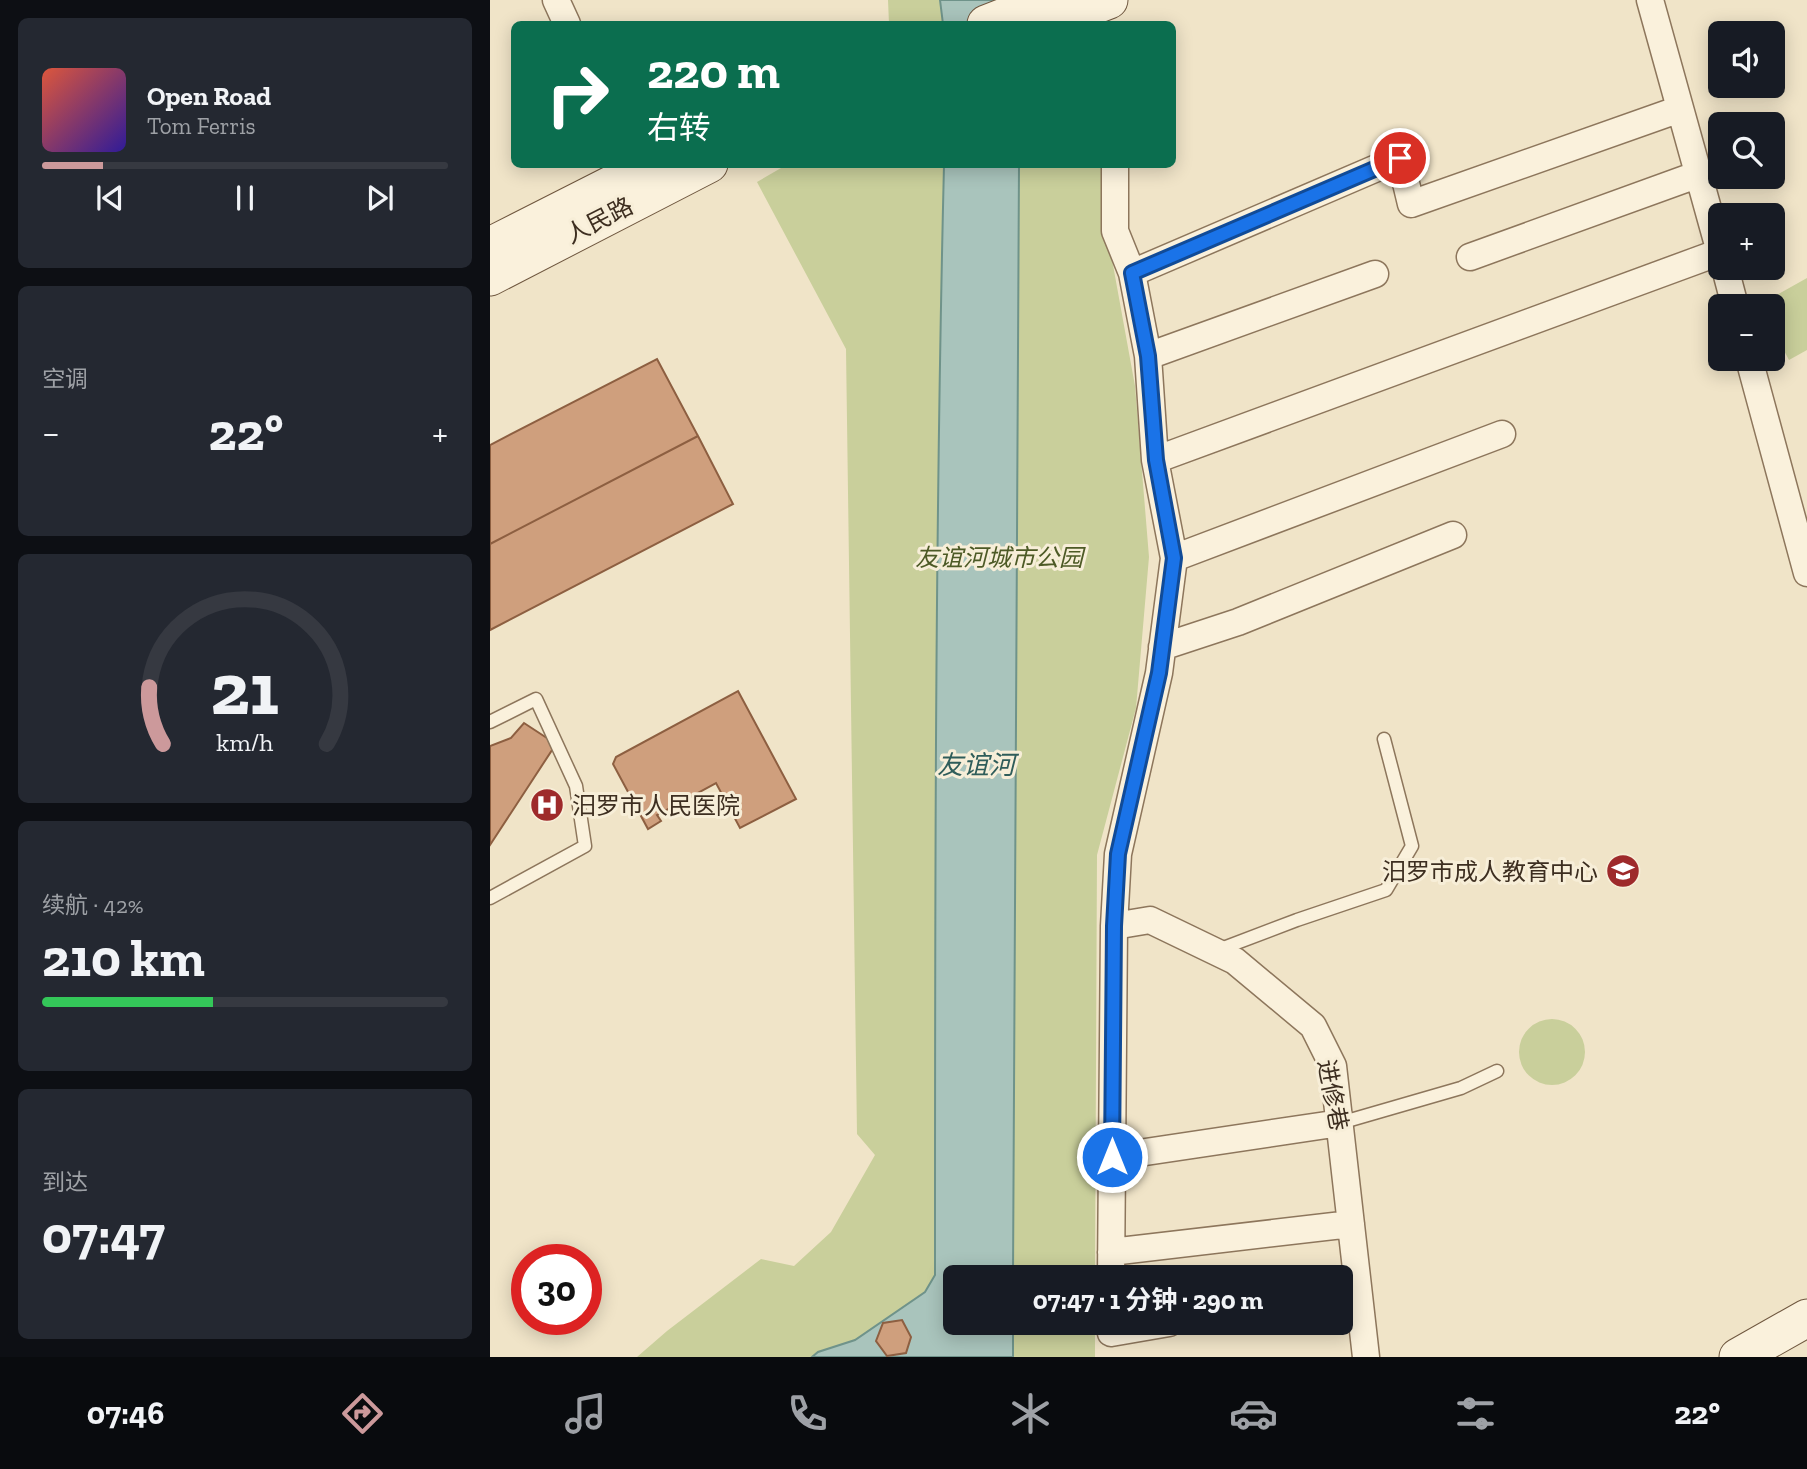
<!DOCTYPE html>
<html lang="zh">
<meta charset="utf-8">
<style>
body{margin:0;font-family:"Zilla Slab","Noto Sans SC",serif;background:#242831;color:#f1f3f6;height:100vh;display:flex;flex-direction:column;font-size:26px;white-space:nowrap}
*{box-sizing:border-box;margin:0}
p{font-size:23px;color:#9ea1a6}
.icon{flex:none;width:38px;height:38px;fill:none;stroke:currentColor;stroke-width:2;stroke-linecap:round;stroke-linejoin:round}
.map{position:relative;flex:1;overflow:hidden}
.details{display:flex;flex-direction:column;gap:18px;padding:18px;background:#0d0f14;width:490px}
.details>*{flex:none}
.hud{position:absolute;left:21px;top:21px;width:665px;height:147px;border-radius:10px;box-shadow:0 4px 18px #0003;background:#0b6e4f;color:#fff;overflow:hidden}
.tools{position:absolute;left:1218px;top:21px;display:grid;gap:14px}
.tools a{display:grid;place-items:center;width:77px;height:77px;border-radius:10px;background:#171b24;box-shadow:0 4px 18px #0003;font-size:35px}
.speed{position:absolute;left:21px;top:1244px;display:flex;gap:14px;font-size:35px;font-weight:700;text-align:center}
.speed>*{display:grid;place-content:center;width:91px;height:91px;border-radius:50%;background:#171b24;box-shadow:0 4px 18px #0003;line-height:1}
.speed .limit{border:10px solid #d22;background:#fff;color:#111}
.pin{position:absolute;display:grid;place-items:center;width:60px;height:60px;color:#fff;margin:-30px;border:4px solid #fff;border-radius:50%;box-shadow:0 2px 7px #0007}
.me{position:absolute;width:77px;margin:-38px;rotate:0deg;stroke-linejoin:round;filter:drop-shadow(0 0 5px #0008)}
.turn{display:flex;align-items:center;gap:24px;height:147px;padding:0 21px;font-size:32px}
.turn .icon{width:91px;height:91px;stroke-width:2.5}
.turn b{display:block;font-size:49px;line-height:60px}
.big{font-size:52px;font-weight:700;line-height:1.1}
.details .card{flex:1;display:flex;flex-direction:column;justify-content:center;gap:10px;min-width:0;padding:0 24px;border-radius:10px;background:#242831}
.details .dial{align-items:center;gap:0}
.dial svg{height:182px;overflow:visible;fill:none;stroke:#363941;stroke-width:7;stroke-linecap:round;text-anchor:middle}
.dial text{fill:#f1f3f6;stroke:none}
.song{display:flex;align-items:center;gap:21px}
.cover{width:84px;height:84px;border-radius:10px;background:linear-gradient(135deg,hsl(10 70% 55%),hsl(250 70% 35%))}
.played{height:7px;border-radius:4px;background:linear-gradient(90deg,#cc999b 15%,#363941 15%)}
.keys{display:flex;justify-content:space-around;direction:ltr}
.heat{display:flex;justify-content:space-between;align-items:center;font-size:38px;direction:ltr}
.charge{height:10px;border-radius:5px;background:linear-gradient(90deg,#34c759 42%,#363941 0)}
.trip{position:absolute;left:453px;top:1265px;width:410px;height:70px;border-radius:10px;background:#171b24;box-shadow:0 4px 18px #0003;font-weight:700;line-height:70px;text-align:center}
.tab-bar{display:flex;height:112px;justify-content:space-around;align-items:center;background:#090b0e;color:#9ea1a6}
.tab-bar .icon{width:49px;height:49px}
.tab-bar .on{color:#cc999b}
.tab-bar b{font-size:32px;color:#f1f3f6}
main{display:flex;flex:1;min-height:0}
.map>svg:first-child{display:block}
.green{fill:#c9cf9b}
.water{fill:#a9c4bc;stroke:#6f938a;stroke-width:2}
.building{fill:#cf9f7d;stroke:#8d5f41;stroke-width:2}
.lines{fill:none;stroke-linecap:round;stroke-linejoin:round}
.lane-casing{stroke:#8d765c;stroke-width:15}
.street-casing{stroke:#8d765c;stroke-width:29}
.secondary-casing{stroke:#6f573f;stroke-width:39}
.lane{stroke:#faf1dc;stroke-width:12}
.street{stroke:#faf1dc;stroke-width:26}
.secondary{stroke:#faf1dc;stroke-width:37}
.route-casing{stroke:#114b97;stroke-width:18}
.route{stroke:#1a73e8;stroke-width:12}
.labels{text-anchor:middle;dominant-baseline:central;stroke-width:6;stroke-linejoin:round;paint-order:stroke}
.street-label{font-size:24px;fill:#3d2e20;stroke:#f7eed8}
.park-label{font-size:24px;font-style:italic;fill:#4d5a26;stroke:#f7eed8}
.poi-label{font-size:24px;fill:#3d2e20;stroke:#f7eed8;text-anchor:start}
.water-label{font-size:26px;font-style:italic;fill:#2f5d5a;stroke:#f7eed8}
</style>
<main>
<section class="details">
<div class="card">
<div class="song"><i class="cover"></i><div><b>Open Road</b><p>Tom Ferris</p></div></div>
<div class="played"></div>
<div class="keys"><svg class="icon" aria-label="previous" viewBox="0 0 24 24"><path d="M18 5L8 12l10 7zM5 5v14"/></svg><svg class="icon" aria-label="pause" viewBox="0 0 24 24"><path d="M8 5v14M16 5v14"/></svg><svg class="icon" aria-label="next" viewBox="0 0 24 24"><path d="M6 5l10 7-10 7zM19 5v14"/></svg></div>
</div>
<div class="card"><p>空调</p>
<div class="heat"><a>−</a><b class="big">22°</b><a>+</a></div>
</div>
<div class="card dial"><svg viewBox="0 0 100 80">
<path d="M14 69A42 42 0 1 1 86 69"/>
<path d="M14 69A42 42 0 0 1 8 44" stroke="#cc999b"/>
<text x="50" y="56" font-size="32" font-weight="700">21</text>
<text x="50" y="72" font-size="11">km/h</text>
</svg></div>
<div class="card"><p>续航 · 42%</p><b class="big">210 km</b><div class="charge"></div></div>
<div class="card"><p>到达</p><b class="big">07:47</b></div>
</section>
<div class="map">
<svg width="1317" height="1357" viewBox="0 0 1317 1357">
<rect width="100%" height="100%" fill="#f0e4c8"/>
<!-- green -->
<path class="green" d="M398 0H596L599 24H399Z
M298 164 617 165V232L645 386 659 557 646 708 607 855 605 1277 466 1278V1323H605V1357H147L177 1331 271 1259 304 1266 341 1232 385 1155 367 1134 356 349 267 182Z
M1317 278V350L1299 360 1283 330V306H1270L1269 305Z
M1029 1052a33 33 0 1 1 66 0a33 33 0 1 1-66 0Z"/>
<!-- water -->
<path class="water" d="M450 0H517L520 24H453Z
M454 165H529L523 1277 466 1278V1323H523V1357H322L328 1352 365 1340 435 1292 445 1275C445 905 445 535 454 165Z"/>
<!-- building -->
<path class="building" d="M167 359 208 436 0 544V445Z
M208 436 243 504 0 630V544Z
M248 691 306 799 250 828 226 783 167 815 171 821 158 829 123 764 126 757Z
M34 723 66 744 0 845V746L21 738Z
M412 1320 421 1337 416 1353 397 1356 386 1341 393 1323Z"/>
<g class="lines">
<!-- lane casing -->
<g class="lane-casing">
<path id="lane" d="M0 722 46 699 86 786 95 846 0 898
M728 950 807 920 896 890 922 846 894 739
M850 1123 971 1088 1007 1071"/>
</g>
<!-- street casing -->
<g class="street-casing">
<path id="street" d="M66 0 77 24
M1160 0 1230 252
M980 257 1209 174
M1235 268 1245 306
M642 273 910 158 921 204 1190 109
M658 356 885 274
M1259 359 1317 573
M665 460 1230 252
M684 558 1012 434
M672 647 748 622 963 535
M624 926 660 920 745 961 823 1026 843 1066 876 1357
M622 1157 850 1123
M621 1252 861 1224
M621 1278 624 926 628 854 669 673 684 558 665 460 658 356 642 273 625 231V164
M621 1333 679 1323"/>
</g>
<!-- secondary casing -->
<g class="secondary-casing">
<path id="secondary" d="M496 24 557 0
M557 24 619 0
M0 246 162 164
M0 277 219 164
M1248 1357 1317 1318"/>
</g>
<!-- lane -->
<use href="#lane" class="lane"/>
<!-- street -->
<use href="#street" class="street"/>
<!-- secondary -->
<use href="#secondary" class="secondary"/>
</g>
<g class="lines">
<!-- route casing -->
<g class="route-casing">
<path id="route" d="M622 1157 624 926 628 854 669 673 684 558 666 460 658 356 642 273 910 158"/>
</g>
<!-- route -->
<use href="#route" class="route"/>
</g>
<!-- icons -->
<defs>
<g id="hospital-disc" transform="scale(1.75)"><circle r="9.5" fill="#9e2a2b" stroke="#f7eed8"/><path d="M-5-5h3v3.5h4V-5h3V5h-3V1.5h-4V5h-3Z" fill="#fff"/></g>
<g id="school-disc" transform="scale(1.75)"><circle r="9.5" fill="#9e2a2b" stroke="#f7eed8"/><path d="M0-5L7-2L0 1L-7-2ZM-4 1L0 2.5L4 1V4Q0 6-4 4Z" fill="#fff"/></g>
</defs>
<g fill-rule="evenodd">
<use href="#hospital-disc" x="57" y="805"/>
<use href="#school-disc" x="1133" y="871"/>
</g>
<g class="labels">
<!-- street labels -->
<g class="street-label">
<text transform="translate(109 220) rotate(-27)">人民路</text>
<text transform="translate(843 1095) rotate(79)">进修巷</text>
</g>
<!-- park labels -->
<g class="park-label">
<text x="509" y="557">友谊河城市公园</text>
</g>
<!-- poi labels -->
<g class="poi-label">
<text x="82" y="805">汨罗市人民医院</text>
<text x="1108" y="871" text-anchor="end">汨罗市成人教育中心</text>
</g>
<!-- water labels -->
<g class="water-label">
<text x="486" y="765">友谊河</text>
</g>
</g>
</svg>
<div class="tools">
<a><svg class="icon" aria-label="sound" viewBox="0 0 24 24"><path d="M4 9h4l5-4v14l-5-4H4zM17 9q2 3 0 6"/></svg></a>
<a><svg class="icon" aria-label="search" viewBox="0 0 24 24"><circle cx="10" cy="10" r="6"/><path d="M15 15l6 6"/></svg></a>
<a>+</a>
<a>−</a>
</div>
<div class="speed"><div class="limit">30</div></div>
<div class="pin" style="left:910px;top:158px;background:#d93025"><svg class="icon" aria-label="arrive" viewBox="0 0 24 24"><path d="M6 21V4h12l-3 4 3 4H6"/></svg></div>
<svg class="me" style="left:622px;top:1157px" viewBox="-20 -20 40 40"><circle r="17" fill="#1a73e8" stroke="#fff" stroke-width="3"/><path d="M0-11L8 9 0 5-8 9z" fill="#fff"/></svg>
<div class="trip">07:47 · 1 分钟 · 290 m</div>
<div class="hud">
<div class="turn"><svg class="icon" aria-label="right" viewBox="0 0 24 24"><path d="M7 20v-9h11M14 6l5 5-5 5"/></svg><div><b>220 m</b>右转</div></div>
</div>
</div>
</main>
<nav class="tab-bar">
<b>07:46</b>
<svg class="icon on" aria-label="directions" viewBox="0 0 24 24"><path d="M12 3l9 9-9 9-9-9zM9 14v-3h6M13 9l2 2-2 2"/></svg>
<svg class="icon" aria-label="music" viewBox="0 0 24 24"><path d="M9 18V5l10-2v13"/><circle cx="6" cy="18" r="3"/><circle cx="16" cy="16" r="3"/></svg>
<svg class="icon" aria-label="phone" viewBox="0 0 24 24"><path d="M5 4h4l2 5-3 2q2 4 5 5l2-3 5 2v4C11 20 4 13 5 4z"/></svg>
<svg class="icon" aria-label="climate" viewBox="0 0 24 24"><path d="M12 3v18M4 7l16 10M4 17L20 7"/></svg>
<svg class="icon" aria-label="car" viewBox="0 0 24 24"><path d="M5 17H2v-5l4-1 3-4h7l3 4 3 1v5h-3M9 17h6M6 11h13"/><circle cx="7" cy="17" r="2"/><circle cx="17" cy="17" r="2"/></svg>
<svg class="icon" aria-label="filters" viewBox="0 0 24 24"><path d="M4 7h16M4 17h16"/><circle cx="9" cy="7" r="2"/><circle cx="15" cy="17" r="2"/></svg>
<b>22°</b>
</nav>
